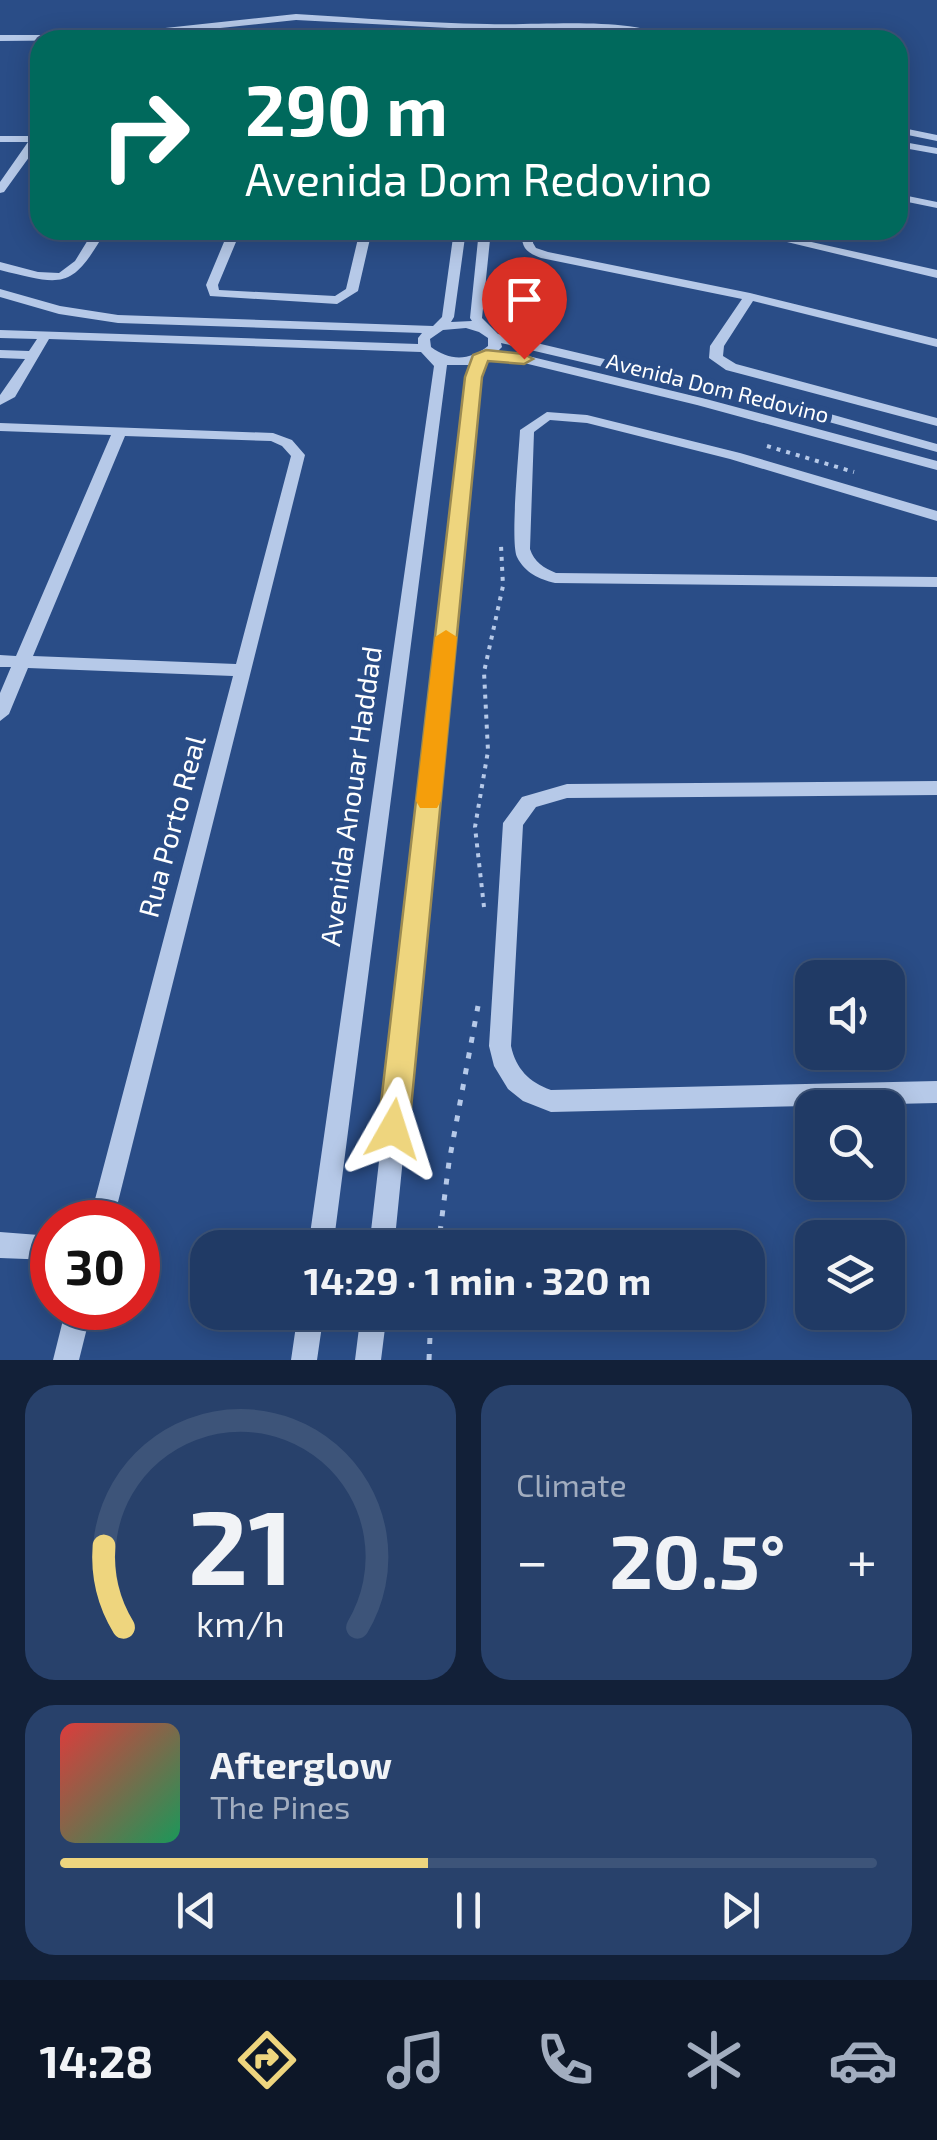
<!DOCTYPE html>
<meta charset="utf-8">
<style>
body{margin:0;font-family:"Exo 2",sans-serif;background:#28416b;color:#f1f3f6;height:100vh;display:flex;flex-direction:column;font-size:38px;white-space:nowrap}
*{box-sizing:border-box;margin:0}
p{font-size:32px;color:#a2adbf}
.icon{flex:none;width:55px;height:55px;fill:none;stroke:currentColor;stroke-width:2;stroke-linecap:round;stroke-linejoin:round}
.map{position:relative;height:1360px;overflow:hidden}
.sheet{display:flex;flex-direction:column;gap:25px;padding:25px;background:#122038;flex:1}
.sheet>*{flex:none}
.hud{position:absolute;left:30px;top:30px;width:878px;height:210px;border-radius:30px;box-shadow:0 5px 25px #0003,0 0 0 2px #3d5479;background:#00695c;color:#fff;overflow:hidden}
.controls{position:absolute;left:795px;top:960px;display:grid;gap:20px}
.controls a{display:grid;place-items:center;width:110px;height:110px;border-radius:20px;background:#203a65;box-shadow:0 5px 25px #0003,0 0 0 2px #3d5479;font-size:50px}
.speed{position:absolute;left:30px;top:1200px;display:flex;gap:20px;font-size:50px;font-weight:700;text-align:center}
.speed>*{display:grid;place-content:center;width:130px;height:130px;border-radius:50%;background:#203a65;box-shadow:0 5px 25px #0003,0 0 0 2px #3d5479;line-height:1}
.speed .limit{border:15px solid #d22;background:#fff;color:#111}
.pin{position:absolute;display:grid;place-items:center;width:85px;height:85px;color:#fff;margin:-102px -42px;border-radius:50% 50% 50% 0;rotate:-45deg;box-shadow:0 0 10px #0007}
.pin .icon{rotate:45deg}
.me{position:absolute;width:110px;margin:-55px;rotate:6deg;stroke-linejoin:round;filter:drop-shadow(0 0 8px #0008)}
.turn{display:flex;align-items:center;gap:35px;height:210px;padding:0 50px;font-size:45px}
.turn .icon{width:130px;height:130px;stroke-width:2.5}
.turn b{display:block;font-size:70px;line-height:85px}
.big{font-size:75px;font-weight:700;line-height:1.1}
.sheet .tile{flex:1;display:flex;flex-direction:column;justify-content:center;gap:15px;min-width:0;padding:0 35px;border-radius:30px;background:#28416b}
.sheet .dial{align-items:center;gap:0}
.dial svg{height:260px;overflow:visible;fill:none;stroke:#3d5479;stroke-width:7;stroke-linecap:round;text-anchor:middle}
.dial text{fill:#f1f3f6;stroke:none}
.song{display:flex;align-items:center;gap:30px}
.cover{width:120px;height:120px;border-radius:15px;background:linear-gradient(135deg,hsl(0 70% 55%),hsl(150 70% 35%))}
.played{height:10px;border-radius:5px;background:linear-gradient(90deg,#eed57e 45%,#3d5479 45%)}
.keys{display:flex;justify-content:space-around;direction:ltr}
.heat{display:flex;justify-content:space-between;align-items:center;font-size:55px;direction:ltr}
.sheet .tiles{flex:1;display:grid;gap:25px;grid-template-columns:1fr 1fr}
.tile:last-child{grid-column:span 2}
.trip{position:absolute;left:190px;top:1230px;width:575px;height:100px;border-radius:30px;background:#203a65;box-shadow:0 5px 25px #0003,0 0 0 2px #3d5479;font-weight:700;line-height:100px;text-align:center}
.menu{display:flex;height:160px;justify-content:space-around;align-items:center;background:#0d1728;color:#a2adbf}
.menu .icon{width:70px;height:70px}
.menu .on{color:#eed57e}
.menu b{font-size:45px;color:#f1f3f6}
.map>svg:first-child{display:block}
.lines{fill:none;stroke-linecap:round;stroke-linejoin:round}
.path-far1{stroke:#b6c9e8;stroke-width:4;stroke-dasharray:4 6;stroke-linecap:butt}
.path{stroke:#b6c9e8;stroke-width:5;stroke-dasharray:6 10;stroke-linecap:butt}
.minor{fill:#b6c9e8;fill-rule:evenodd}
.route{fill:#eed57e;stroke:#9b8a52;stroke-width:2.5}
.slow{fill:#f59e0b}
.labels{text-anchor:middle;dominant-baseline:central;stroke-width:10;stroke-linejoin:round;paint-order:stroke}
.far-street-label{font-size:22px;fill:#fff;stroke:#2a4d87}
.street-label{font-size:28px;fill:#fff;stroke:#2a4d87}
</style>
<div class="map">
<svg width="937" height="1360" viewBox="0 0 937 1360">
<rect width="100%" height="100%" fill="#2a4d87"/>
<g class="lines">
<!-- path-far1 -->
<path class="path-far1" d="M767 446 854 472
M484 907 475 827 488 751 484 672 503 586 501 545"/>
<!-- path -->
<path class="path" d="M438 1248 449 1162 478 1006
M429 1360 431 1312"/>
<!-- minor -->
<path class="minor" d="M296 14C360 18 424 23 487 24 540 26 632 15 676 40H663L644 34 583 30H487L296 20 106 40 0 41V35H100Z
M317 32H401L414 40 399 38 308 40Z
M898 127 937 135V141L898 133Z
M40 130V142L4 192 0 193V182L28 142H0V136H33Z
M898 141 937 148V154L898 147Z
M898 194 937 202V208L898 200Z
M94 230H106C72 290 64 286 0 270V262L38 272 59 273 75 261Z
M229 230H241L218 285 219 290 335 296 346 289 360 230H372L358 291 337 304 210 296 206 285Z
M454 230H466L454 317 451 322 472 321 470 318 479 230H491L482 318 498 334 791 403 937 444V452L782 409 501 343 502 347 497 352 524 355 706 399 937 461V470L697 405 524 363 485 360 481 377 394 1248H369L471 365H447L333 1248H308L434 366 421 352 49 339 15 397 0 405V395L25 359 0 358V350L29 351 37 339 0 338V330L418 344V338L422 333 118 323 59 314 0 297V289L60 306 118 315 433 326 442 317ZM466 328 479 332 488 338V346C469 361 450 361 431 347L430 339 443 330Z
M522 230H534L533 243 536 248 548 252 750 293 937 339V347L753 301 724 346 723 356 736 364 937 418V426L726 370 709 358 710 346 742 299 541 258C525 252 521 247 522 230Z
M737 230H758L937 270V278Z
M547 412 587 415 740 453 937 511V521L730 459 587 423 550 420 534 432 530 549C534 562 544 568 556 573L937 577V587L555 583C539 579 525 573 517 557 510 542 519 452 520 430Z
M0 423 273 433 292 440 305 455 113 1222H89L233 676 28 668 9 714 0 721V693L11 667H0V655L16 656 111 435 0 431ZM125 436 271 441 282 446 291 456 236 664 33 656Z
M937 781V795L567 798 536 807 523 825 511 1046C516 1069 529 1082 551 1090L937 1081V1103L551 1112 523 1101 508 1089 494 1066 489 1046 503 823 522 797 567 784Z
M0 1232 52 1236V1260L0 1258Z
M66 1308H92L79 1360H53Z
M298 1312H324L317 1360H291Z
M361 1312H387L381 1360H355Z"/>
</g>
<!-- route -->
<path class="route" d="M486 350 524 354 533 359 524 364 488 361 482 377 409 1129 404 1139 393 1143 382 1139 378 1129 465 377 473 355Z"/>
<!-- slow -->
<path class="slow" d="M446 630 457 637 441 801 437 808H420L416 801 435 637Z"/>
<g class="labels">
<!-- far-street labels -->
<g class="far-street-label">
<text transform="translate(718 387) rotate(14)">Avenida Dom Redovino</text>
</g>
<!-- street labels -->
<g class="street-label">
<text transform="translate(350 796) rotate(-82)">Avenida Anouar Haddad</text>
<text transform="translate(171 826) rotate(-75)">Rua Porto Real</text>
</g>
</g>
</svg>
<div class="controls">
<a><svg class="icon" aria-label="sound" viewBox="0 0 24 24"><path d="M4 9h4l5-4v14l-5-4H4zM17 9q2 3 0 6"/></svg></a>
<a><svg class="icon" aria-label="search" viewBox="0 0 24 24"><circle cx="10" cy="10" r="6"/><path d="M15 15l6 6"/></svg></a>
<a><svg class="icon" aria-label="layers" viewBox="0 0 24 24"><path d="M12 4l9 5-9 5-9-5zM3 14l9 5 9-5"/></svg></a>
</div>
<div class="speed"><div class="limit">30</div></div>
<div class="pin" style="left:524px;top:359px;background:#d93025"><svg class="icon" aria-label="arrive" viewBox="0 0 24 24"><path d="M6 21V4h12l-3 4 3 4H6"/></svg></div>
<svg class="me" style="left:393px;top:1129px" viewBox="-20 -20 40 40"><path d="M0-17L14 15 0 8-14 15z" fill="#eed57e" stroke="#fff" stroke-width="4"/></svg>
<div class="trip">14:29 · 1 min · 320 m</div>
<div class="hud">
<div class="turn"><svg class="icon" aria-label="right" viewBox="0 0 24 24"><path d="M7 20v-9h11M14 6l5 5-5 5"/></svg><div><b>290 m</b>Avenida Dom Redovino</div></div>
</div>
</div>
<section class="sheet">
<div class="tiles">
<div class="tile dial"><svg viewBox="0 0 100 80">
<path d="M14 69A42 42 0 1 1 86 69"/>
<path d="M14 69A42 42 0 0 1 8 44" stroke="#eed57e"/>
<text x="50" y="56" font-size="32" font-weight="700">21</text>
<text x="50" y="72" font-size="11">km/h</text>
</svg></div>
<div class="tile"><p>Climate</p>
<div class="heat"><a>−</a><b class="big">20.5°</b><a>+</a></div>
</div>
<div class="tile">
<div class="song"><i class="cover"></i><div><b>Afterglow</b><p>The Pines</p></div></div>
<div class="played"></div>
<div class="keys"><svg class="icon" aria-label="previous" viewBox="0 0 24 24"><path d="M18 5L8 12l10 7zM5 5v14"/></svg><svg class="icon" aria-label="pause" viewBox="0 0 24 24"><path d="M8 5v14M16 5v14"/></svg><svg class="icon" aria-label="next" viewBox="0 0 24 24"><path d="M6 5l10 7-10 7zM19 5v14"/></svg></div>
</div>
</div>
</section>
<nav class="menu">
<b>14:28</b>
<svg class="icon on" aria-label="directions" viewBox="0 0 24 24"><path d="M12 3l9 9-9 9-9-9zM9 14v-3h6M13 9l2 2-2 2"/></svg>
<svg class="icon" aria-label="music" viewBox="0 0 24 24"><path d="M9 18V5l10-2v13"/><circle cx="6" cy="18" r="3"/><circle cx="16" cy="16" r="3"/></svg>
<svg class="icon" aria-label="phone" viewBox="0 0 24 24"><path d="M5 4h4l2 5-3 2q2 4 5 5l2-3 5 2v4C11 20 4 13 5 4z"/></svg>
<svg class="icon" aria-label="climate" viewBox="0 0 24 24"><path d="M12 3v18M4 7l16 10M4 17L20 7"/></svg>
<svg class="icon" aria-label="car" viewBox="0 0 24 24"><path d="M5 17H2v-5l4-1 3-4h7l3 4 3 1v5h-3M9 17h6M6 11h13"/><circle cx="7" cy="17" r="2"/><circle cx="17" cy="17" r="2"/></svg>
</nav>
